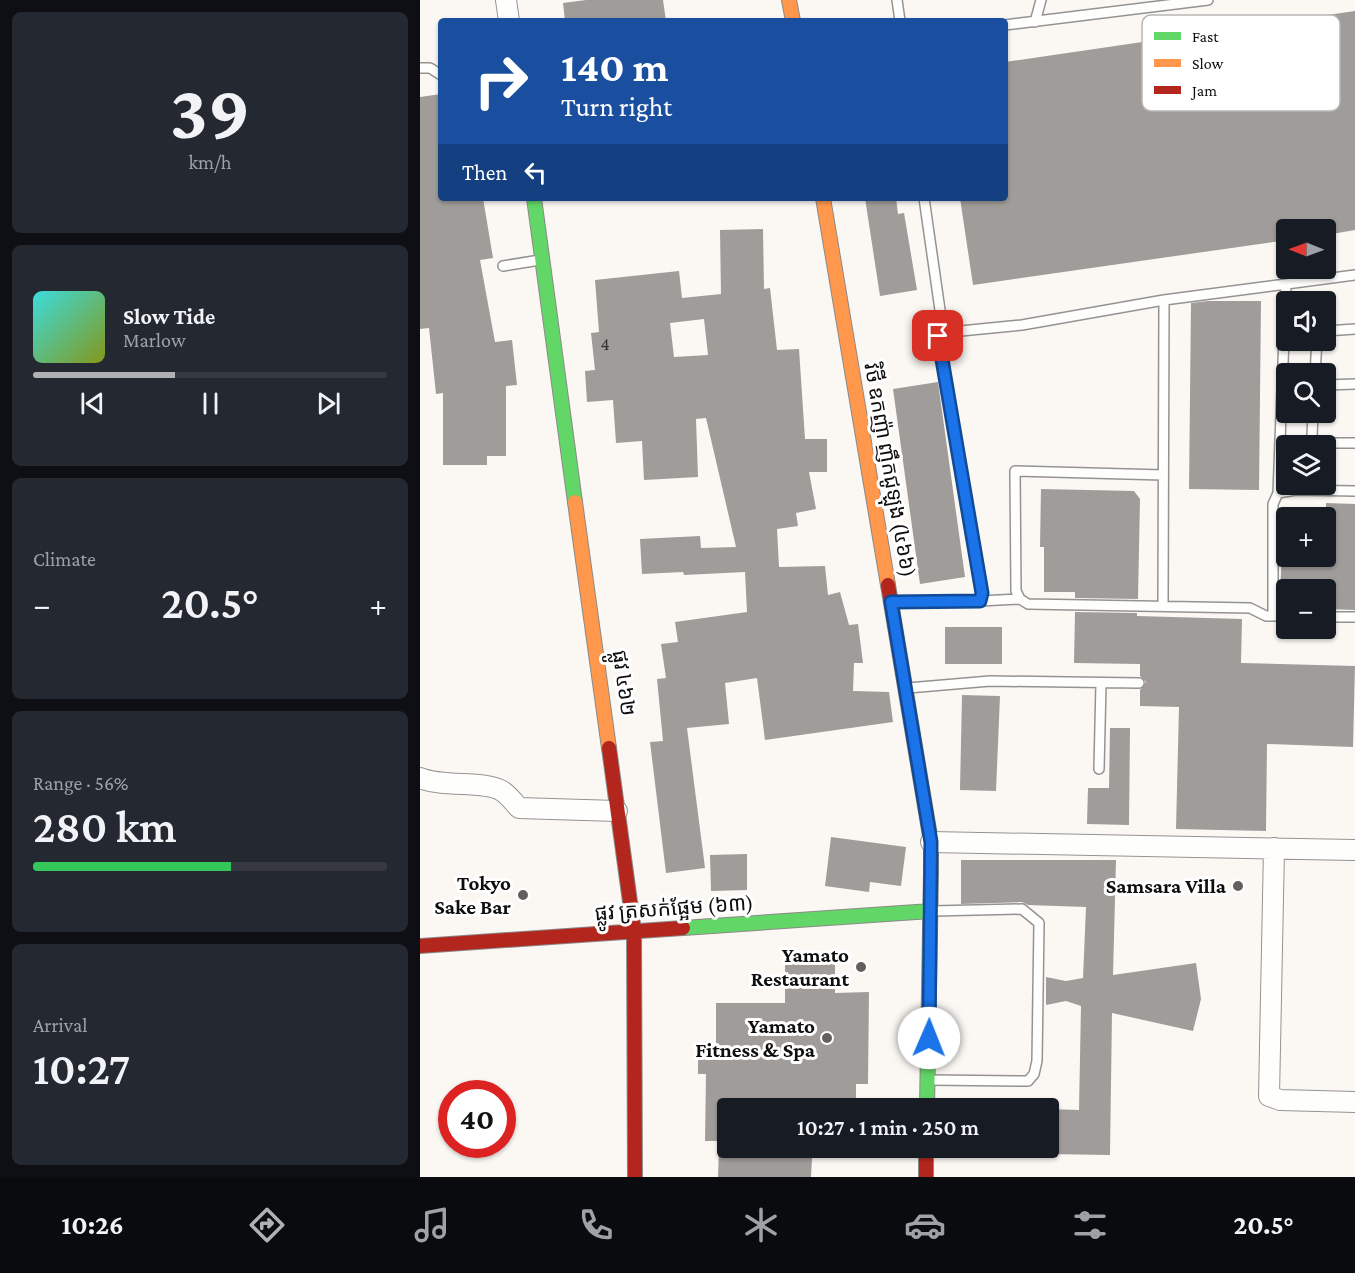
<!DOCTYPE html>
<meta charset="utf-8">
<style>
body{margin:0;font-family:"Crimson Pro","Noto Sans Khmer",serif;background:#242831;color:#f1f3f6;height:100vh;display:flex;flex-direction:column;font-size:22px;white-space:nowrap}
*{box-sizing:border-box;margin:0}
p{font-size:20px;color:#9ea1a6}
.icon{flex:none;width:33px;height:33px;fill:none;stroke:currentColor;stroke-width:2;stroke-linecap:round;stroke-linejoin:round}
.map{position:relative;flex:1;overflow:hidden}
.sheet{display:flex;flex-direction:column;gap:12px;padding:12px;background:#0d0f14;width:420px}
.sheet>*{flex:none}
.banner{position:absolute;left:18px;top:18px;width:570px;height:183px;border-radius:6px;box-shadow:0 2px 4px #0004;background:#1a4fa0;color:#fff;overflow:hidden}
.needle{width:39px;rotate:271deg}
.fabs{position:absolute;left:856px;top:219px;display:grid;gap:12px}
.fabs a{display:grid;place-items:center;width:60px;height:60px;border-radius:6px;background:#171b24;box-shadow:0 2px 4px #0004;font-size:30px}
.speed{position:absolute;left:18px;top:1080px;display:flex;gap:12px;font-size:30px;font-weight:700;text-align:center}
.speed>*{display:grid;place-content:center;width:78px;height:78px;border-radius:50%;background:#171b24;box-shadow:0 2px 4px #0004;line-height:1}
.speed .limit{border:9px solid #d22;background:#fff;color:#111}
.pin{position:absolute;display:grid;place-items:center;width:51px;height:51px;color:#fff;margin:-26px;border-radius:12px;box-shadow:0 3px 9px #0006}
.me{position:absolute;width:66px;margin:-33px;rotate:1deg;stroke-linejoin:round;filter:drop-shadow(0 0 4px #0008)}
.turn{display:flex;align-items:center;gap:21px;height:126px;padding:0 24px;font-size:27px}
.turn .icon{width:78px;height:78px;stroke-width:2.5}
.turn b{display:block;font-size:42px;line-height:51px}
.then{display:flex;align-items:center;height:57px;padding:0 24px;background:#0003;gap:12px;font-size:22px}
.big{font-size:45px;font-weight:600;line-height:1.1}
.sheet .tile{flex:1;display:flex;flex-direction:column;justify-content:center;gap:9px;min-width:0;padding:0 21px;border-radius:9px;background:#242831}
.sheet .dial{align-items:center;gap:0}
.dial b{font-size:78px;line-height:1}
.song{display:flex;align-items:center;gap:18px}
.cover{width:72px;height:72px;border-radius:9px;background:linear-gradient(135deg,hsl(180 70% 55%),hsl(70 70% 35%))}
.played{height:6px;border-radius:3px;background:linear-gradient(90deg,#b0b1b2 40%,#363941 40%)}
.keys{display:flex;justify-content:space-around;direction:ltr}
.heat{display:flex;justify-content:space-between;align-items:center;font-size:33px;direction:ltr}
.charge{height:9px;border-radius:4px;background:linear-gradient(90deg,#34c759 56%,#363941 0)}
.trip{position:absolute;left:297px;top:1098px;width:342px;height:60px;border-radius:6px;background:#171b24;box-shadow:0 2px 4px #0004;font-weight:600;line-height:60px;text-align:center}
.menu{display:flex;height:96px;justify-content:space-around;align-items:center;background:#090b0e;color:#9ea1a6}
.menu .icon{width:42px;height:42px}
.menu .selected{color:#b0b1b2}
.menu b{font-size:27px;color:#f1f3f6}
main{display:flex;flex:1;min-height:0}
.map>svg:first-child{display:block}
.building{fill:#9f9c99;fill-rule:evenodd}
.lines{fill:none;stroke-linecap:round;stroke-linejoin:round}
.lane-casing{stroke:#959392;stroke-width:12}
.street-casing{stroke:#959392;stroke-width:22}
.fast-casing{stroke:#8b8a88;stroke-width:16}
.slow-casing{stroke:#8b8a88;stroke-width:16}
.jam-casing{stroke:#8b8a88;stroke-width:16}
.lane{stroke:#fefefd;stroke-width:9}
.street{stroke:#fefefd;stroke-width:20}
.fast{stroke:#63d668;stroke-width:14}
.slow{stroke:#ff974d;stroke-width:14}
.jam{stroke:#b3261e;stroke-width:14}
.route-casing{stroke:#114b97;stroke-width:15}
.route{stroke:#1a73e8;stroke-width:10}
.poi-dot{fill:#61605e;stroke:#fff;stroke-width:2}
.labels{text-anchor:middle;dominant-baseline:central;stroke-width:6;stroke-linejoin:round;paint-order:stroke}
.number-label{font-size:18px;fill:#323231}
.street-label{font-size:21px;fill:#0e0e0e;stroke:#fff}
.poi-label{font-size:21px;font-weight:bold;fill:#0e0e0e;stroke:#fff;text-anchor:end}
.key{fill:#fff;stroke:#b7b7b7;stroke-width:1.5}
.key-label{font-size:16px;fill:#0e0e0e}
</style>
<main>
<section class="sheet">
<div class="tile dial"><b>39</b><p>km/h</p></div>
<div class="tile">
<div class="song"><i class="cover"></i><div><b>Slow Tide</b><p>Marlow</p></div></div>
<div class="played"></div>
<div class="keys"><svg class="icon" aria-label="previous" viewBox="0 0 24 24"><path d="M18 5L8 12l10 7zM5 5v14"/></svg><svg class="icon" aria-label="pause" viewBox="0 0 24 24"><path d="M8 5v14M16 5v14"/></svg><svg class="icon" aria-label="next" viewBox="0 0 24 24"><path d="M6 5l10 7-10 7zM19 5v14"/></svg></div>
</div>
<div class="tile"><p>Climate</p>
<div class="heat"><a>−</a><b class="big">20.5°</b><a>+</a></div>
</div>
<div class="tile"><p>Range · 56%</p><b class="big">280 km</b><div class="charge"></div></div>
<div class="tile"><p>Arrival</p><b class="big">10:27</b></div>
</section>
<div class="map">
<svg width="935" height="1177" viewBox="0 0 935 1177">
<rect width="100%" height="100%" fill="#fbf8f4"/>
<!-- building -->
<path class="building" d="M166 0H243L246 21H145L143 3Z
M935 11V230L906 235V230H867V240L553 285 540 198H585V62Z
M21 94V198H63L73 258 60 260 75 342 92 340 97 385 86 386V456H67V465H23V393L16 394 9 328 0 329V97Z
M445 198H476L478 214 484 213 497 290 460 296Z
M343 229 344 289 350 288 357 350 379 349 385 439H407V472H389L396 509 376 513 378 526 357 529 359 567 405 566 408 595 420 592 429 625 438 624 443 663H434L433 691 469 692 473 722 345 740 337 678 305 683 309 724 267 728 285 868 246 873 230 742 243 741 237 679 246 678 241 644 258 642 255 622 327 612 325 572 264 575 263 572 222 574 220 539 280 536 281 548 316 547 286 418 276 419 278 477 224 480 222 441 196 443 193 400 167 402 165 371 175 370 171 333 179 332 175 280 259 271 262 298 301 294 300 230ZM284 319 288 355 254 357 250 323Z
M788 301H841L839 490 769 489 771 303Z
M518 382 545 577 500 584 473 389Z
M621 489 714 491 720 499 718 599 655 598V592H624V547H620Z
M906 503 935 504V610L906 609V590H860L862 556H906Z
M655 612 717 613V616L822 619 821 663 935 666 933 747 847 744 846 831 756 829 759 707 720 706V690L726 682 720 676V664L654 663Z
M525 627H582V664H525Z
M542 695 580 696 576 791 540 790Z
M690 728H710L709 825 667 824 668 788H689Z
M411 837 486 847 481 886 450 882 449 892 405 886Z
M327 854V890L291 891 290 855Z
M541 860H696L693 975 776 963 781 999 773 1031 692 1013 690 1155 628 1154V1109L659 1110 661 1006 646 1001 626 1005V977L646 981 663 978 666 907 608 905 602 902 541 904Z
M365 963H415V993L449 992 448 1084H436V1108H308V1141H285L286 1074H278V1052H296V1003H365Z
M299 1148H365V1157L392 1158 391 1177H298Z"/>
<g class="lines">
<!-- lane casing -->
<g class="lane-casing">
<path id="lane" d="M477 0 480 21
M615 22 621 0
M585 25 788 0
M0 68H10L21 75
M504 198 523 331
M83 266 120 260
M906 331 935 329
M895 374 897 340
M906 385 935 384
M893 412 892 437 897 443H935
M743 475 595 471 596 591 600 599 608 604 830 608 846 616H867
M858 493 876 490 935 491
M560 601 600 599
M472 602 560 601 562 597 518 336 520 333 602 325 744 300 935 275
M743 605 744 300
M853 616V504L858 493 866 285
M906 617H935
M488 688 570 681 719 683
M679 769 681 683
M510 1080 608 1081 614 1074 617 1061 619 923 602 909 513 911"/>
</g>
<!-- street casing -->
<g class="street-casing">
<path id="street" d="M86 0 89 21
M0 778C24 788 65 780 82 791 89 795 94 803 99 808L197 811
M511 842 935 850
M854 848 849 1096 860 1100 935 1102"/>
</g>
<!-- fast casing -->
<g class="fast-casing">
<path id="fast" d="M114 198 155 502
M263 928 511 911
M507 1108 511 872"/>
</g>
<!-- slow casing -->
<g class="slow-casing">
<path id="slow" d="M369 0 373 21
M403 198 468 585
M155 502 189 748"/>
</g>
<!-- jam casing -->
<g class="jam-casing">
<path id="jam" d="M468 585 511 842V872
M189 748 214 931 215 1177
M0 946 263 928
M506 1148V1177"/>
</g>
<!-- lane -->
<use href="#lane" class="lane"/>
<!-- street -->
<use href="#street" class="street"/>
<!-- fast -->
<use href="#fast" class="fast"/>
<!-- slow -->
<use href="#slow" class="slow"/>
<!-- jam -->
<use href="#jam" class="jam"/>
</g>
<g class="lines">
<!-- route casing -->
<g class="route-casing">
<path id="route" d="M509 1038 511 842 471 602 560 601 562 593 518 336"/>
</g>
<!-- route -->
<use href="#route" class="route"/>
</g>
<!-- markers -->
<g class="poi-dot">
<circle cx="818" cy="886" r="6"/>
<circle cx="103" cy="895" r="6"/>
<circle cx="441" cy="967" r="6"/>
<circle cx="407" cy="1038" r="6"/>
</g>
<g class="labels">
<!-- number labels -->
<g class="number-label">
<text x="185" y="344">4</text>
</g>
<!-- street labels -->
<g class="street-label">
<text transform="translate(470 470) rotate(80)">វិថី ឧកញ៉ា ញឹកជូឡុង (៤៦៦)</text>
<text transform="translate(204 683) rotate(82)">ផ្លូវ ៤៦២</text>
<text transform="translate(254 908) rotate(-4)">ផ្លូវ ត្រសក់ផ្អែម (៦៣)</text>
</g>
<!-- poi labels -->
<g class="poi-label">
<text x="91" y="883">Tokyo<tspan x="91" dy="24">Sake Bar</tspan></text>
<text x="806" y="886">Samsara Villa</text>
<text x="429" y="955">Yamato<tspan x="429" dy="24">Restaurant</tspan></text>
<text x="395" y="1026">Yamato<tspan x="395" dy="24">Fitness &amp; Spa</tspan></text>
</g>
</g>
<!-- legend -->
<rect x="722" y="15" width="198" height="96" rx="9" class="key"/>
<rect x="734" y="32" width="27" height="8" fill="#63d668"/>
<rect x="734" y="59" width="27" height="8" fill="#ff974d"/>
<rect x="734" y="86" width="27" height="8" fill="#b3261e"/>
<g class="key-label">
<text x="772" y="42">Fast</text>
<text x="772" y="69">Slow</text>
<text x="772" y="96">Jam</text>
</g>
</svg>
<div class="fabs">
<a><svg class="needle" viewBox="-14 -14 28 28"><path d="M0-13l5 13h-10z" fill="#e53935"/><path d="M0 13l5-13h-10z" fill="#9ea1a6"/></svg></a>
<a><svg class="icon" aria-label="sound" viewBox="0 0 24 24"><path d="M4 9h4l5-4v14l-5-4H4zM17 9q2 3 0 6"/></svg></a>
<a><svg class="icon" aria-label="search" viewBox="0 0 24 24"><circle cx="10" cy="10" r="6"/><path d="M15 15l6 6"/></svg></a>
<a><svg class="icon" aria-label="layers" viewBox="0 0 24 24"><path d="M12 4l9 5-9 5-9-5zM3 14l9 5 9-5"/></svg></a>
<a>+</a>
<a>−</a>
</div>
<div class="speed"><div class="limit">40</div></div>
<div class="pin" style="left:518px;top:336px;background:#d93025"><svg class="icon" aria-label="arrive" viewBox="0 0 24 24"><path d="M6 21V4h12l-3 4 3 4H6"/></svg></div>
<svg class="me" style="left:509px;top:1038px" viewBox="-20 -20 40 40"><circle r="19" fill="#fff"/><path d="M0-13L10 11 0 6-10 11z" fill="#1a73e8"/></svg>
<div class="trip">10:27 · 1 min · 250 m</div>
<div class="banner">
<div class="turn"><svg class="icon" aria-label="right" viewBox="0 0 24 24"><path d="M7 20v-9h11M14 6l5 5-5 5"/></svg><div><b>140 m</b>Turn right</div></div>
<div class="then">Then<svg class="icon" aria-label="left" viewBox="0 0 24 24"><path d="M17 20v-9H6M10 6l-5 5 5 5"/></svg></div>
</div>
</div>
</main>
<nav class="menu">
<b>10:26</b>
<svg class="icon selected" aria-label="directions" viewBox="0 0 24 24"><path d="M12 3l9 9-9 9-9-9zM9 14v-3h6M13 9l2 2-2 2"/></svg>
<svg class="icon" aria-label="music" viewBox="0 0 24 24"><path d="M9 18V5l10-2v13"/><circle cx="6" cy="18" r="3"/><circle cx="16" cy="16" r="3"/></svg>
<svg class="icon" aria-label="phone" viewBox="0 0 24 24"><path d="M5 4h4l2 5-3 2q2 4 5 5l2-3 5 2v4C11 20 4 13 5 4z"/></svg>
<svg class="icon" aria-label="climate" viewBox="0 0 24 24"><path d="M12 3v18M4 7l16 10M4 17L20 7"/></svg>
<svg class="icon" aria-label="car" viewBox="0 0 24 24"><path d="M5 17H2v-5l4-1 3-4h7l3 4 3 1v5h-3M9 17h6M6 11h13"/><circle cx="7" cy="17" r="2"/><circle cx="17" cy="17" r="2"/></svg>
<svg class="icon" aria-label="filters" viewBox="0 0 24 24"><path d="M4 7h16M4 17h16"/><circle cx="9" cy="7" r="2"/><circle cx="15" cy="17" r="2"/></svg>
<b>20.5°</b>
</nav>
